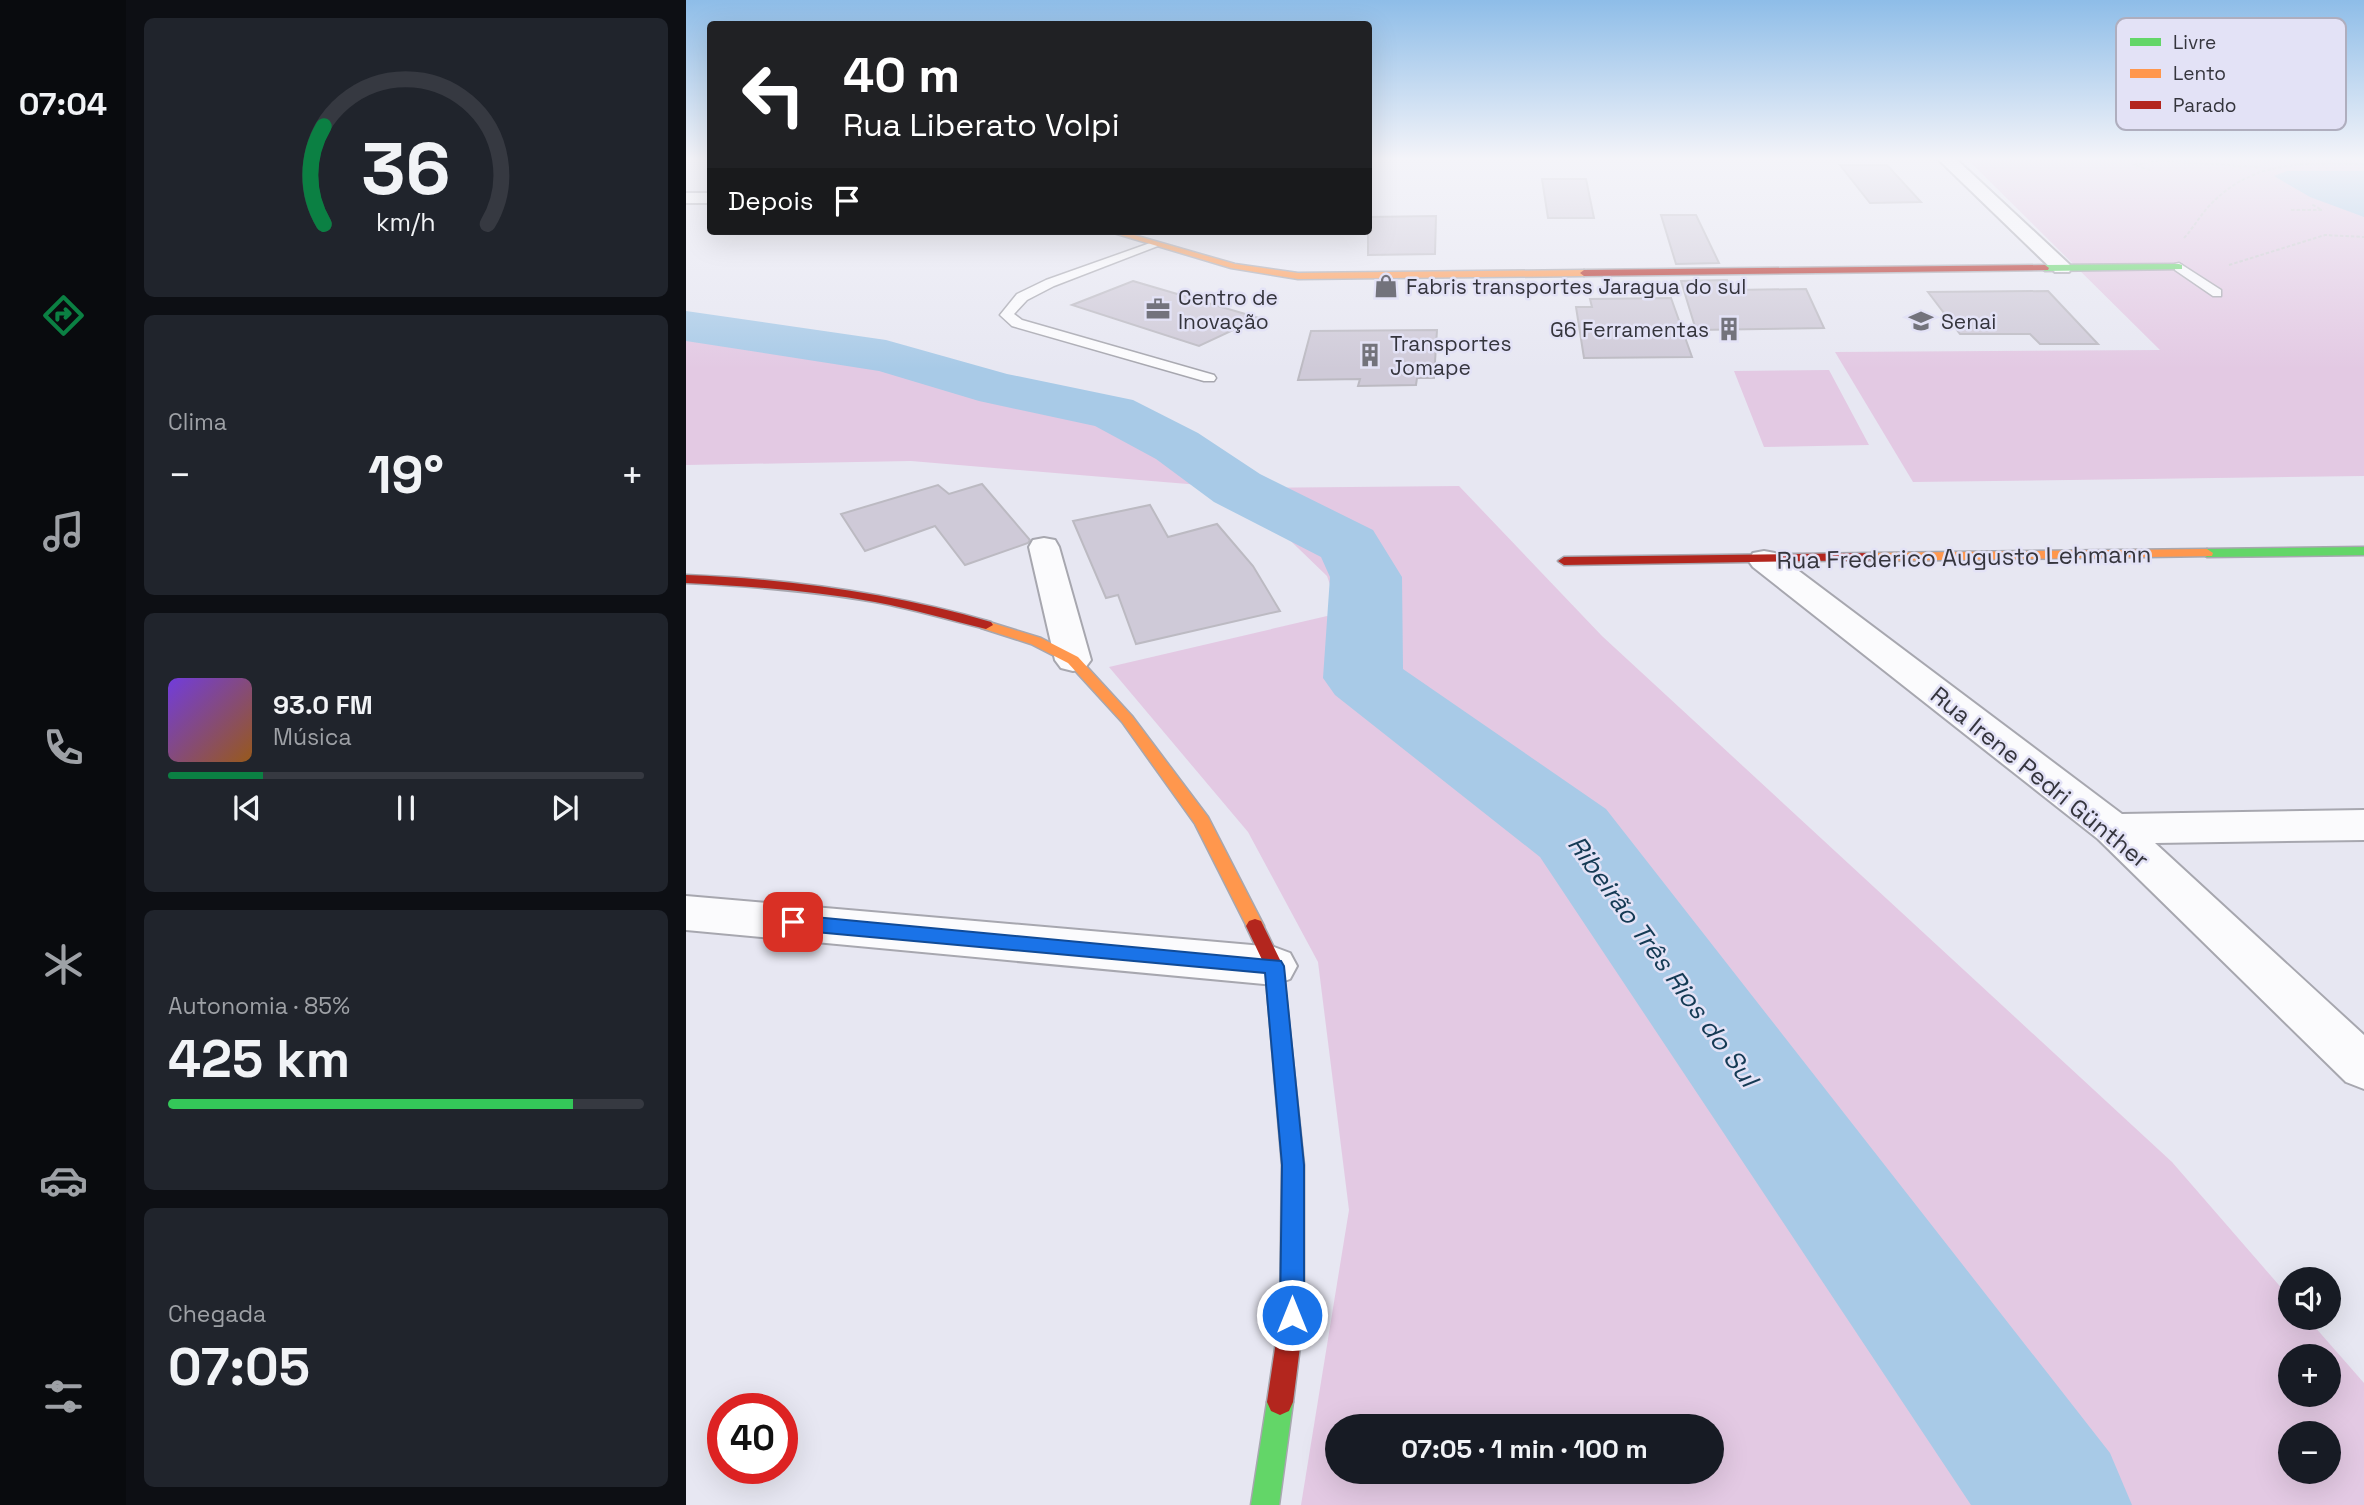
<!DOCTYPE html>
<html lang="pt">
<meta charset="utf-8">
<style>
body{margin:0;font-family:"Space Grotesk",sans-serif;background:#20242c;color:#f1f3f6;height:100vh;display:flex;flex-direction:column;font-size:26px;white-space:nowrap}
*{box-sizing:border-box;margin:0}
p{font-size:23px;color:#9ea1a6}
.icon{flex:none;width:38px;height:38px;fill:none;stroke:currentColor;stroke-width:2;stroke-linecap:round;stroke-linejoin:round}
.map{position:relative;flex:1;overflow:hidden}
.sheet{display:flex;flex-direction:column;gap:18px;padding:18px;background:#0d0f14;width:560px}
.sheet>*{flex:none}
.top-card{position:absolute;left:21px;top:21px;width:665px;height:214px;border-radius:7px;box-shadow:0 7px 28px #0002;background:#202124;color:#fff;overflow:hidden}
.fabs{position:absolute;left:1592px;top:1267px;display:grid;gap:14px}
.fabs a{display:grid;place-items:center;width:63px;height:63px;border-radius:50%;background:#171b24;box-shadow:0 7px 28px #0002;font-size:35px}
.speed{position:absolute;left:21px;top:1393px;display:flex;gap:14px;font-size:35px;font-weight:700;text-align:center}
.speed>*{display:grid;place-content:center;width:91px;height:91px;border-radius:50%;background:#171b24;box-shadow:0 7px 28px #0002;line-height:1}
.speed .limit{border:10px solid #d22;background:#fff;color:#111}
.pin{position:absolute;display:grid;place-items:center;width:60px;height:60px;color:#fff;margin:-30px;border-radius:14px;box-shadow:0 4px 10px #0006}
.me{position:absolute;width:77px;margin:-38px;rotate:0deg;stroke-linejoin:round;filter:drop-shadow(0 0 5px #0008)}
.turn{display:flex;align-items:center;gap:24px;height:147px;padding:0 21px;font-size:32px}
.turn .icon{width:91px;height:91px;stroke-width:2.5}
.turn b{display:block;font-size:49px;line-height:60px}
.then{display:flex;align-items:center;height:66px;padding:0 21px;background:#0003;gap:14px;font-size:26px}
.big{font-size:52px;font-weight:600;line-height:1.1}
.sheet .card{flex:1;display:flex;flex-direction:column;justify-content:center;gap:10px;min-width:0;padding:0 24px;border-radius:10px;background:#20242c}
.sheet .dial{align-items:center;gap:0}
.dial svg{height:182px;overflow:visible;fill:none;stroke:#363941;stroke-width:7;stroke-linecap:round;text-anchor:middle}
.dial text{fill:#f1f3f6;stroke:none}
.song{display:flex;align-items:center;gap:21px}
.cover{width:84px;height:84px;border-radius:10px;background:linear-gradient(135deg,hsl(260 70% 55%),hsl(30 70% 35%))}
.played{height:7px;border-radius:4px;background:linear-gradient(90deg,#0b8043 20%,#363941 20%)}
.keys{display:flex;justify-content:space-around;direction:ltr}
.heat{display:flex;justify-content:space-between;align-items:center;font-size:38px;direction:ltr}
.charge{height:10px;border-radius:5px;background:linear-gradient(90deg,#34c759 85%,#363941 0)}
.trip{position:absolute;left:639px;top:1414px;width:399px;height:70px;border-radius:35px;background:#171b24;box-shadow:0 7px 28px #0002;font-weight:600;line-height:70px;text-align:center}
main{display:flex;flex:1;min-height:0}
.dock{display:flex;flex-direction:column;width:126px;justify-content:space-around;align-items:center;background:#090b0e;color:#9ea1a6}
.dock .icon{width:49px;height:49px}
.dock .current{color:#0b8043}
.dock b{font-size:32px;color:#f1f3f6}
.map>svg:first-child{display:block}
.green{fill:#e3c9e3;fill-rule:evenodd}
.water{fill:#a8cae7}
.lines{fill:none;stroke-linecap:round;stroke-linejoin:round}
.river{fill:#a8cae7;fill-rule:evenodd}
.building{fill:#cfcad8;stroke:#bcbac2;stroke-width:2}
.lane-casing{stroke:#a7a7af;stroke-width:3}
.street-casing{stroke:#a7a7af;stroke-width:4}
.fast-casing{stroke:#a7a7af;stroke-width:3}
.slow-casing{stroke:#a7a7af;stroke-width:3}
.jam-casing{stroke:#a7a7af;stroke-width:3}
.path{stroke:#c8c8cc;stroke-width:2;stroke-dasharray:3.5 2;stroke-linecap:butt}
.lane{fill:#fbfbfd;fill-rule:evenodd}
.street{fill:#fbfbfd;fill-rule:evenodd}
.fast{fill:#63d668;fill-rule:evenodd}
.slow{fill:#ff974d;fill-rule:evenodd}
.jam{fill:#b3261e;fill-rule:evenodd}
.route{fill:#1a73e8;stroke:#114b97;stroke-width:2}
.labels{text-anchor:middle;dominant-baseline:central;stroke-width:5;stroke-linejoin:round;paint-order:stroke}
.far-poi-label{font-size:21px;fill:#35353d;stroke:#e3e2f6;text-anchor:start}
.street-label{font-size:24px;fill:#35353d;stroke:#e3e2f6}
.water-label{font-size:26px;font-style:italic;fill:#143a54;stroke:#e3e2f6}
.key{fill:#e3e2f6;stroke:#afaebe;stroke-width:2}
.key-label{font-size:19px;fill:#35353d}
</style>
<main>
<nav class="dock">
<b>07:04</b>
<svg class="icon current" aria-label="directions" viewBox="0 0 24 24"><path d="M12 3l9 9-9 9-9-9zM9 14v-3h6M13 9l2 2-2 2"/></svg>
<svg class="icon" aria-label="music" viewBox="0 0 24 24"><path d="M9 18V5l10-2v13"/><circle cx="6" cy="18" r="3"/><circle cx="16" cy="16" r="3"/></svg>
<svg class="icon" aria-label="phone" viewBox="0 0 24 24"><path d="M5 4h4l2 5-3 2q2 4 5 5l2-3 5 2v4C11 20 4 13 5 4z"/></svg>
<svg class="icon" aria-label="climate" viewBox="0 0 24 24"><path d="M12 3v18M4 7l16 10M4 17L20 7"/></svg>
<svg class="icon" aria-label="car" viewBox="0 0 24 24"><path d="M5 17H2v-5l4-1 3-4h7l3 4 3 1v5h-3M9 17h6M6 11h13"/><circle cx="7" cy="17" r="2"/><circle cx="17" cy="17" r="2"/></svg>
<svg class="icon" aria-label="filters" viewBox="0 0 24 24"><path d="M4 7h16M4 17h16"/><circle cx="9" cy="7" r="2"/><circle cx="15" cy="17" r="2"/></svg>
</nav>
<section class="sheet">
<div class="card dial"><svg viewBox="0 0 100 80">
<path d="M14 69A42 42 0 1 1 86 69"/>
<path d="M14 69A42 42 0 0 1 14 26" stroke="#0b8043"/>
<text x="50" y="56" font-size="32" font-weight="700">36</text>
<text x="50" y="72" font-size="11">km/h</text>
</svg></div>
<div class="card"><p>Clima</p>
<div class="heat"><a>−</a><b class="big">19°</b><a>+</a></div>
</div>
<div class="card">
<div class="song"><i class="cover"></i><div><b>93.0 FM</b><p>Música</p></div></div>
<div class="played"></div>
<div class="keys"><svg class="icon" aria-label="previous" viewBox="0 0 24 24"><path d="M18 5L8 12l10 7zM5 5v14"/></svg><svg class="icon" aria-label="pause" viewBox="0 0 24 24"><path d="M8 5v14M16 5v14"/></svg><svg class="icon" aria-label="next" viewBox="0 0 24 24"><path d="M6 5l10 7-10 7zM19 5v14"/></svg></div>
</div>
<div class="card"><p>Autonomia · 85%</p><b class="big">425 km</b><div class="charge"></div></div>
<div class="card"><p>Chegada</p><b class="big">07:05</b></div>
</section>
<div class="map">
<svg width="1678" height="1505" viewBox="0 0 1678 1505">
<rect width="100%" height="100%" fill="#e7e7f2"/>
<!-- green -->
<path class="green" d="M1280 158H1678V476L1227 482 1149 352 1474 350Z
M0 326 200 356 313 389 427 412 491 446 551 488 773 486 916 636 1486 1162 1605 1299V1318H1621L1678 1383V1505H615L663 1210 632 962 562 832 423 667 654 613 641 576 550 488 225 461 0 465ZM1643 1356V1395H1605V1356ZM1026 1426V1472H651V1426ZM1643 1433V1472H1605V1433Z
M1143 370 1183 445 1078 447 1048 371Z"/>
<!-- water -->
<path class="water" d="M1601 171H1678V217L1624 197 1588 176Z"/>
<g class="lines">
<!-- river -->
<path class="river" d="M0 311 200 340 321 374 447 400 512 433 574 474 687 530 716 577 717 669 920 809 1424 1453 1446 1505H1285L854 857 649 695 637 678 644 577 635 557 528 502 470 459 409 426 293 401 193 371 0 341Z"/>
</g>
<!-- building -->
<path class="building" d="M1154 165H1201L1235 202 1184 203Z
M856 179H900L908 218H862Z
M975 215H1010L1033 263 990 264Z
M750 216 749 254 682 255V217Z
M1041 280 1046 290 1120 289 1138 328 1010 330 995 281Z
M447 281 573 318 513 346 386 305Z
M1362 291 1412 344H1354L1344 334H1274L1242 292Z
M985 298 1006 357 898 358 890 307H906L904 299Z
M751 330 748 378H731L730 385 672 386 674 379 612 380 625 331Z
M296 484 344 540 342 543 279 565 249 526 179 551 155 514 252 485 263 494Z
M464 505 482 537 531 524 567 566 594 611 450 644 432 595 420 598 387 521Z"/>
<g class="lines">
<!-- lane casing -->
<g class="lane-casing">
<path id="lane" d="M467 242 477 244 368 286 341 300 328 314 336 320 528 375 530 378 528 381H518L326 326 314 315 331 294 360 280Z
M1493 263 1535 290V296H1527L1489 270V264Z"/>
</g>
<!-- street casing -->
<g class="street-casing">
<path id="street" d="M1251 158H1269L1383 264 1386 268 1383 272H1369Z
M0 193H24V203H0Z
M358 538 369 540 373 547 405 660 399 668 387 671 375 668 369 660 343 547 347 540Z
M1078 551 1089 553 1436 814 1678 810V840L1469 843 1678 1035V1089L1660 1082 1412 839 1067 567 1062 560 1067 553Z
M0 896 588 947 604 953 611 966 604 979 588 985 0 930Z"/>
</g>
<!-- fast casing -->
<g class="fast-casing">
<path id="fast" d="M1493 264 1496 265V269L1359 271 1355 268 1359 265Z
M1678 547V555L1521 557 1515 553 1521 549Z
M594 1389 603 1393 607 1402 593 1505H565L581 1402 585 1393Z"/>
</g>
<!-- slow casing -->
<g class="slow-casing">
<path id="slow" d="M421 231H434L549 264 612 273 898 270 902 273 898 276 612 279 545 268Z
M1521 549 1527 553 1526 556 1187 561 1181 557 1187 553Z
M300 621 355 638 392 657 446 716 522 817 578 926 575 931 569 933 563 931 509 824 436 722 382 663 345 644 295 628 293 625 295 622Z"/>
</g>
<!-- jam casing -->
<g class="jam-casing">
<path id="jam" d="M1359 265 1363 268 1362 270 898 276 894 273 898 270Z
M1187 553 1193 557 1192 560 878 565 872 561 878 557Z
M0 575C104 579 205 593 305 622L307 625 300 629C263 620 227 609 189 602 127 591 63 586 0 583Z
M569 919 575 921 597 966 618 1165V1315L607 1402 603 1411 594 1415 585 1411 581 1402 594 1315 596 1165 579 966 560 926 563 921Z"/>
</g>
<!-- path -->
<path class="path" d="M1464 170 1448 165 1471 161 1574 167
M1605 210H1636L1625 204
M1498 238C1508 227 1515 214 1525 204 1568 159 1621 163 1678 164
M1543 265 1639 235 1678 237"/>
<!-- lane -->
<use href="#lane" class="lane"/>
<!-- street -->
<use href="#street" class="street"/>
<!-- fast -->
<use href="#fast" class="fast"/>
<!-- slow -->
<use href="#slow" class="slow"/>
<!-- jam -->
<use href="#jam" class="jam"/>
</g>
<!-- sky -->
<linearGradient id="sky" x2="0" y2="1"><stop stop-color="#8ebde8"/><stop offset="0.43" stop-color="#f4f4f9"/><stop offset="1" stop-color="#f4f4f9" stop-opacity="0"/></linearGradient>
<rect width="1678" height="369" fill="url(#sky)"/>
<!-- route -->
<path class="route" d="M107 915 595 961 598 966 618 1165V1315L615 1323 606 1327 597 1323 594 1315 596 1165 579 973 107 930 100 928 98 922 100 917Z"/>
<!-- icons -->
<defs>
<g id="shop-bare" transform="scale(1.89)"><path d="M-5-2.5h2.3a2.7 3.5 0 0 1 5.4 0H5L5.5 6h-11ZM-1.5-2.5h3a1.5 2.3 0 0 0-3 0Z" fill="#73737c" stroke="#e3e2f6" stroke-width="2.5" paint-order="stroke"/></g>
<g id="office-bare" transform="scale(1.89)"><path d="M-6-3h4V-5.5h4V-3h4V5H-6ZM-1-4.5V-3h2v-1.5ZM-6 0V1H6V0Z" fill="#73737c" stroke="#e3e2f6" stroke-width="2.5" paint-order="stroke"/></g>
<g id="school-bare" transform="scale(1.89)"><path d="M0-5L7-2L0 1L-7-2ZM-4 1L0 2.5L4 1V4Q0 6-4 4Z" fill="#73737c" stroke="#e3e2f6" stroke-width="2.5" paint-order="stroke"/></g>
<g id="building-bare" transform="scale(1.89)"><path d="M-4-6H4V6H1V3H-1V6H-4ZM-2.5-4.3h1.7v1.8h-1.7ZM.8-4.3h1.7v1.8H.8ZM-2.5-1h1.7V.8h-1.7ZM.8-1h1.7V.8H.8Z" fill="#73737c" stroke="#e3e2f6" stroke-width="2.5" paint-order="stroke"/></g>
</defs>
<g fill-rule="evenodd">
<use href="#shop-bare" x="700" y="286"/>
<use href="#office-bare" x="472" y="309"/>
<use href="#school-bare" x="1235" y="321"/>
<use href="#building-bare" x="1043" y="329"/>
<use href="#building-bare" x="684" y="355"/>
</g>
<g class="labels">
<!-- far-poi labels -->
<g class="far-poi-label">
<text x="720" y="286">Fabris transportes Jaragua do sul</text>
<text x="492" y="297">Centro de<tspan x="492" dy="24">Inovação</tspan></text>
<text x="1255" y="321">Senai</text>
<text x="1023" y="329" text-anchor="end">G6 Ferramentas</text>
<text x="704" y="343">Transportes<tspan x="704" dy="24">Jomape</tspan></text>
</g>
<!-- street labels -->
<g class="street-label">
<text transform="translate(1278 557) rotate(-1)">Rua Frederico Augusto Lehmann</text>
<text transform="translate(1354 777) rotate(39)">Rua Irene Pedri Günther</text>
</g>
<!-- water labels -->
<g class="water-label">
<text transform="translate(977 961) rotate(54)">Ribeirão Três Rios do Sul</text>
</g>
</g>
<!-- legend -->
<rect x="1430" y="18" width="230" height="112" rx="10" class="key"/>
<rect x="1444" y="38" width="31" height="8" fill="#63d668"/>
<rect x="1444" y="69" width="31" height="9" fill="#ff974d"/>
<rect x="1444" y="101" width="31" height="8" fill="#b3261e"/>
<g class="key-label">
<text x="1487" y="49">Livre</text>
<text x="1487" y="80">Lento</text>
<text x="1487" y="112">Parado</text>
</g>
</svg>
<div class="fabs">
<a><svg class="icon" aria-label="sound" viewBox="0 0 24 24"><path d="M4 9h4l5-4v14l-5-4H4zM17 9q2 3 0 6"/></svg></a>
<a>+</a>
<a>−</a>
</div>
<div class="speed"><div class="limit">40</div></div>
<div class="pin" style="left:107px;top:922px;background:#d93025"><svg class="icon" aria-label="arrive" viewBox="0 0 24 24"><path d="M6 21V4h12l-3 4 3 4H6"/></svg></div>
<svg class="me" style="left:606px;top:1315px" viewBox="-20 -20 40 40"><circle r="17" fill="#1a73e8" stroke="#fff" stroke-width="3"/><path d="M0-11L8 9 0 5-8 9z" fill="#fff"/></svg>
<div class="trip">07:05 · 1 min · 100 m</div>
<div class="top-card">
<div class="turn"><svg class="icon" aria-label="left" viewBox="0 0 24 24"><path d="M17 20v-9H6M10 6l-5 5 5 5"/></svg><div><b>40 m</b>Rua Liberato Volpi</div></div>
<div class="then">Depois<svg class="icon" aria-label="arrive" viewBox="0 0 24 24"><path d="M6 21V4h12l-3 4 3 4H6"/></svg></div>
</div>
</div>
</main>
